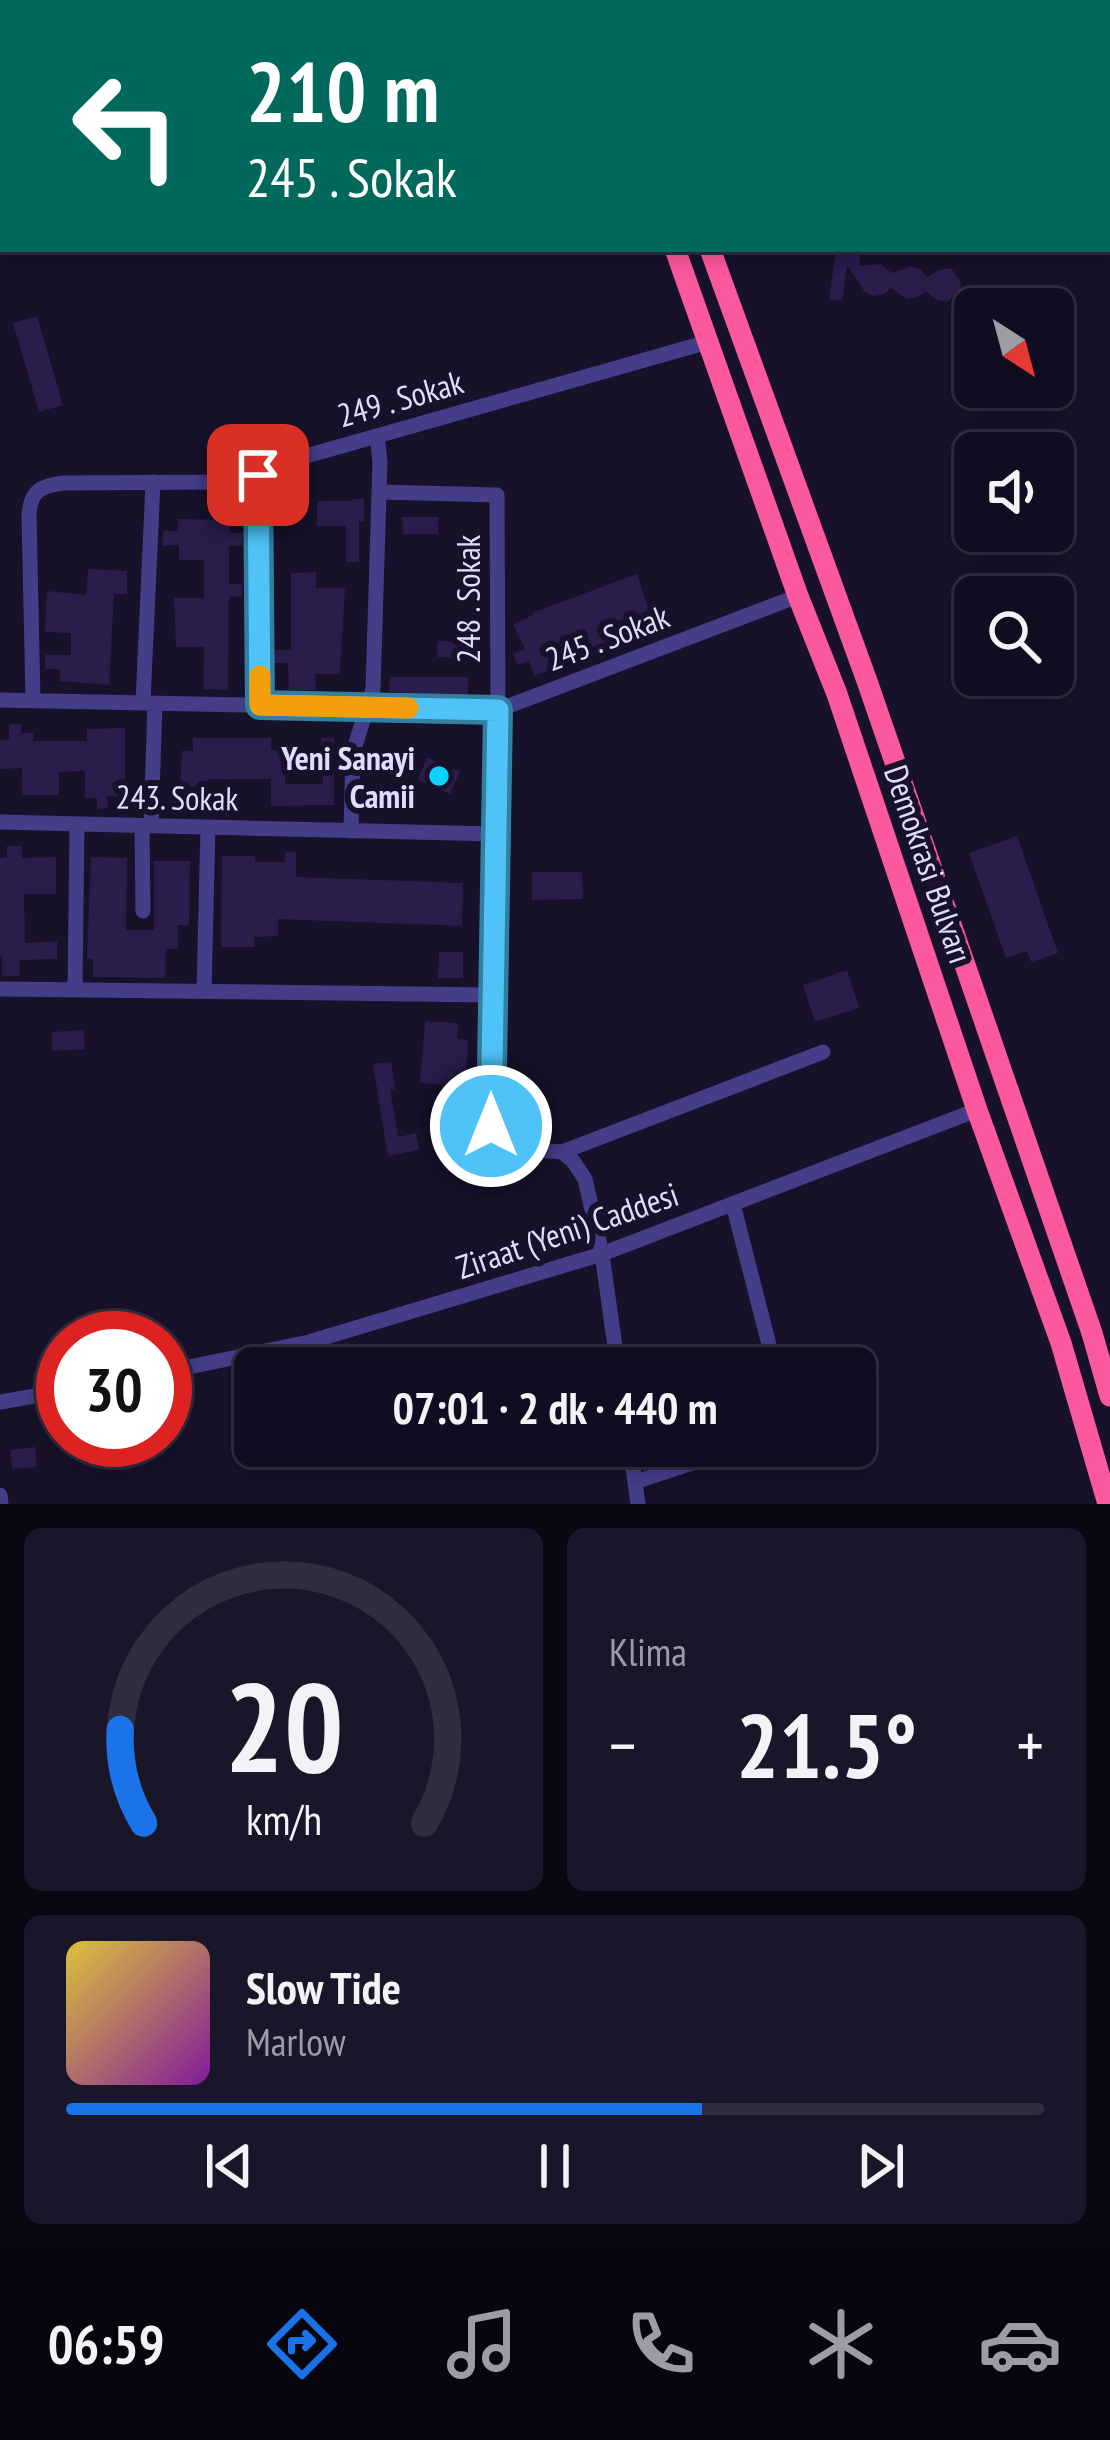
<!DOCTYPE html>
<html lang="tr">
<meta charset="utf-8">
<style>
body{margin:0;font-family:"PT Sans Narrow",sans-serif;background:#1a1629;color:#f1f3f6;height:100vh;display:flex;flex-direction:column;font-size:45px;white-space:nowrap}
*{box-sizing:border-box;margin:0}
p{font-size:39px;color:#9c9ca5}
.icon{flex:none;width:66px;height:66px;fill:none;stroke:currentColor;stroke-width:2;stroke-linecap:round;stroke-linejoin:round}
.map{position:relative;height:1504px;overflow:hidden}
.sheet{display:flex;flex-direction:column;gap:24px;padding:24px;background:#090712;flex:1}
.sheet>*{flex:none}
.guide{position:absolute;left:0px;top:0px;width:1110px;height:252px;box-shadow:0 6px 18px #0003,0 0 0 3px #302d3e;background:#00695c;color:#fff;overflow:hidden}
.needle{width:78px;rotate:144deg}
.tools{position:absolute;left:954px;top:288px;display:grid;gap:24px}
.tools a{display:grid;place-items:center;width:120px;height:120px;border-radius:18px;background:#110d20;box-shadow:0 6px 18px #0003,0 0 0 3px #302d3e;font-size:60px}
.speed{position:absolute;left:36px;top:1311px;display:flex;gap:24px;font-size:60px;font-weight:700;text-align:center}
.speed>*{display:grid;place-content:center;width:156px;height:156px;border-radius:50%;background:#110d20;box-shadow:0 6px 18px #0003,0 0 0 3px #302d3e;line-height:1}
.speed .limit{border:18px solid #d22;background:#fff;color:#111}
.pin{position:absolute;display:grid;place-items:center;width:102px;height:102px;color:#fff;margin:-51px;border-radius:24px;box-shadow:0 6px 18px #0006}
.me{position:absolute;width:132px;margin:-66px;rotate:0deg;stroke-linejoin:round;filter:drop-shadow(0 0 9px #0008)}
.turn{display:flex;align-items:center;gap:42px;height:252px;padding:0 48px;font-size:54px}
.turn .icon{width:156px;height:156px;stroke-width:2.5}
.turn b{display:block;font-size:84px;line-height:102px}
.big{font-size:90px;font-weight:700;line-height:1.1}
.sheet .card{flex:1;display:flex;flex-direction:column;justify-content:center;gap:18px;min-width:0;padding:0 42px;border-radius:18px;background:#1a1629}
.sheet .dial{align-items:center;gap:0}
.dial svg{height:312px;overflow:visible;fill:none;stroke:#302d3e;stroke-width:7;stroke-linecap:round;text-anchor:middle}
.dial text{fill:#f1f3f6;stroke:none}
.song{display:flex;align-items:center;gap:36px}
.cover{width:144px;height:144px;border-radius:18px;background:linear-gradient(135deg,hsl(50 70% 55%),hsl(290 70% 35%))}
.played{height:12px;border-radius:6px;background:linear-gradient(90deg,#1a73e8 65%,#302d3e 65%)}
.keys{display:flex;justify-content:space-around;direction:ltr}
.heat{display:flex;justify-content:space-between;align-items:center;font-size:66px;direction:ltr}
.sheet .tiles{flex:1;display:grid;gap:24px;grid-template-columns:1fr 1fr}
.card:last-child{grid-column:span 2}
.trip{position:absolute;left:234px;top:1347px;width:642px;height:120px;border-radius:18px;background:#110d20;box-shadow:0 6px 18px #0003,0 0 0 3px #302d3e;font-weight:700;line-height:120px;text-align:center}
.menu{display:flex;height:192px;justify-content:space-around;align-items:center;background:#07050d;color:#9c9ca5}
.menu .icon{width:84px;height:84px}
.menu .current{color:#1a73e8}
.menu b{font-size:54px;color:#f1f3f6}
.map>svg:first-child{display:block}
.building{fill:#291d4b}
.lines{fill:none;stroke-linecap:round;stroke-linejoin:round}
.minor{stroke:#443d88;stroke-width:15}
.highway{stroke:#fc589d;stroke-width:21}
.route-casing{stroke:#337fa1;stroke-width:30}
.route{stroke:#4fc3f7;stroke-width:21}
.slow{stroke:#f59e0b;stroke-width:21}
.poi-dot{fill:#0ad4fb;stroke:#17112a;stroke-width:4.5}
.labels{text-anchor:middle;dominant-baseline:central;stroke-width:12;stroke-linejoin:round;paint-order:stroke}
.street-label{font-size:33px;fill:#e1dbfe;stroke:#17112a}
.poi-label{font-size:33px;font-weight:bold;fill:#e1dbfe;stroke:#17112a;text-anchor:end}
</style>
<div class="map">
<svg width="1110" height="1504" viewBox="0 0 1110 1504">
<rect width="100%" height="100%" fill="#17112a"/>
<!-- building -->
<path class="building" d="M836 249H861L859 266 881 264 892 273 910 266 920 269 927 277 939 270 951 268 961 282 960 292 947 302 936 300 926 291 918 297 907 299 891 288 884 294 873 296 864 291 847 265 842 301 829 299Z
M37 316 63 405 39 412 13 323Z
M352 499H364V521H359V562H346V526H317V501H352Z
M402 517H438V534H403Z
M178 519 230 520V533H243V545L229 547V584H242V596L229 597 228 690 203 689 204 647H176L174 598H204V560H179V545L162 546 163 531H178Z
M88 569 127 571V594H114L109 685 60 681V669H45V655H71V633L45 632 47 591 86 595Z
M316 572V588H345L340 674H315L316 690H289L288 663H272V650H291V573Z
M637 574 656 631 534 676 529 661 517 665 513 654 525 649 513 625 534 614V612Z
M438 641 470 642 469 658 437 657Z
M390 677H468V697L413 696V693L389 692Z
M9 724H21V733H33V741H87V729L125 728V796H107L108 808 97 809V798H85V771L59 772V795H22V768L0 769V740H9Z
M193 738H271V750H285V783L294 784H323L321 738H334V805L271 806V779H208V806H179L182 751H193Z
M427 757 460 772 450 794 418 780Z
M1017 836 1058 953 1031 962 1027 951 1006 958 969 853Z
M7 846H22V858L56 857V894H24L25 943 57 941V959L19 960 20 976H2V956H0V858H7Z
M285 852H296V877L463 883 462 926 278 919V936L254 937V947H221L222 856H255V862H285Z
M91 857 127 858 126 930H154V861H190L189 925H178V949H166L165 978 93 977V959H87Z
M532 872H582L583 899 532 900Z
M439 952H463V978H438Z
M847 970 859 1008 815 1022 803 985Z
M425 1021 458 1023 457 1039 468 1040 465 1086 420 1083Z
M84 1030 85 1049 52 1051V1032Z
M391 1062 395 1089H390L398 1137 416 1133 419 1150 388 1156 373 1064Z
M35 1447 37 1467 12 1469 10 1450Z"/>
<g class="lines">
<!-- minor -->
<path class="minor" d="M258 474 260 705
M379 492 497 495 498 710 490 1117C496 1153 532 1149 562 1152
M0 700 498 710 798 596
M33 700 29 514C31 490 41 486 63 483L220 482 246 479 278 464 708 342
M143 703 153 482
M0 822 496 834
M142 826 143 911
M151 826 155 703
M351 831 353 752 373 689 380 461 377 436
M0 989 492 995
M75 989 77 825
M204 991 208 827
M562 1152 823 1052
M562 1152 573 1161 585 1179 602 1254 618 1368
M733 1204 775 1368
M165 1372 309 1342 602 1254 977 1110
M0 1402 63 1391
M630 1446 638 1504
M635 1482 744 1446
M0 1495 1 1504"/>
<!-- highway -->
<path class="highway" d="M587 0 588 3
M620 0 621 3
M675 249 798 596 837 694 977 1110 1061 1343 1108 1504
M710 249 867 681 1092 1333 1110 1396"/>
</g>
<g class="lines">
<!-- route casing -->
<g class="route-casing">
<path id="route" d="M258 475 260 705 498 710 491 1126"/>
</g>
<!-- route -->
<use href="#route" class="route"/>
<!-- slow -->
<path class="slow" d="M260 676V705L408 708"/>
</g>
<!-- markers -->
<circle class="poi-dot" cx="439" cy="776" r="12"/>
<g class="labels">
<!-- street labels -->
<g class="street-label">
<text transform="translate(400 398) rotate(-16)">249 . Sokak</text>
<text transform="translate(467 599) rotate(-90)">248 . Sokak</text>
<text transform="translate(607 637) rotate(-21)">245 . Sokak</text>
<text transform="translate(177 797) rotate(1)">243. Sokak</text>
<text transform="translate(929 864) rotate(71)">Demokrasi Bulvarı</text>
<text transform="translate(567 1230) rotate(-19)">Ziraat (Yeni) Caddesi</text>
</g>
<!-- poi labels -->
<g class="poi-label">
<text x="415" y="757">Yeni Sanayi<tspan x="415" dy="38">Camii</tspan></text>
</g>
</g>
</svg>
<div class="tools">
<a><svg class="needle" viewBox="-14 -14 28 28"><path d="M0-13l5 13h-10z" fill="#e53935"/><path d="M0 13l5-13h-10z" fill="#9c9ca5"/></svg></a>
<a><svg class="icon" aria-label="sound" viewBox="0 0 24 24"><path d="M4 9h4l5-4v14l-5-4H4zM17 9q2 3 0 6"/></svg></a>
<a><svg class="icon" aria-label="search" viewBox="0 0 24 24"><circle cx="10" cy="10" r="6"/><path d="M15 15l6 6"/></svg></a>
</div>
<div class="speed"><div class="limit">30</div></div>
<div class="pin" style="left:258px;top:475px;background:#d93025"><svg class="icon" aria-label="arrive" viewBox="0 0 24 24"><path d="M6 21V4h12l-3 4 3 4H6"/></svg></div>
<svg class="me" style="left:491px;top:1126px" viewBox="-20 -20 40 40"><circle r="17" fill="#4fc3f7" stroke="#fff" stroke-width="3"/><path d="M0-11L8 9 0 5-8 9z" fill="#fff"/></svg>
<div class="trip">07:01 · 2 dk · 440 m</div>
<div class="guide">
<div class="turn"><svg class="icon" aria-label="left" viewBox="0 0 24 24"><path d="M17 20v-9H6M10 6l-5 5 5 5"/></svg><div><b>210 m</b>245 . Sokak</div></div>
</div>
</div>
<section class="sheet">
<div class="tiles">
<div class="card dial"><svg viewBox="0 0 100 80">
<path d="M14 69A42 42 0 1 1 86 69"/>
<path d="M14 69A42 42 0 0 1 8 45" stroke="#1a73e8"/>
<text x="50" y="56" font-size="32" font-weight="700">20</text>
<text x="50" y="72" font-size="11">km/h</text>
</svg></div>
<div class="card"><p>Klima</p>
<div class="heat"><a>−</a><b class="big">21.5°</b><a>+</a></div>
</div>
<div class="card">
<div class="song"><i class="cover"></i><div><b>Slow Tide</b><p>Marlow</p></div></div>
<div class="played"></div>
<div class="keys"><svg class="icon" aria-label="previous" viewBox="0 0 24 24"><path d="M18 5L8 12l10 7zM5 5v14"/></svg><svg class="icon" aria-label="pause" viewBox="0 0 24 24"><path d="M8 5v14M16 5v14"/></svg><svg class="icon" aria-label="next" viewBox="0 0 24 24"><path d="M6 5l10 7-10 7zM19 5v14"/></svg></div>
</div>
</div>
</section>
<nav class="menu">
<b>06:59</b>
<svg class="icon current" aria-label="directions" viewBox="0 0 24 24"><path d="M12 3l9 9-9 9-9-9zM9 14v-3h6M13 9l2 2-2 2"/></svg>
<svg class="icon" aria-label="music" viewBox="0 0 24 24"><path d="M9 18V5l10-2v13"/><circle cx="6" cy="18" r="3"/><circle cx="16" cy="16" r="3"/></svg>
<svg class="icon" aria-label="phone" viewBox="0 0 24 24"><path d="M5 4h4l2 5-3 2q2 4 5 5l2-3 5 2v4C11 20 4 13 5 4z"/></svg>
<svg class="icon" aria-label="climate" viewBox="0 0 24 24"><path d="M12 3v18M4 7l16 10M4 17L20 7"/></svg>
<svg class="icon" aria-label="car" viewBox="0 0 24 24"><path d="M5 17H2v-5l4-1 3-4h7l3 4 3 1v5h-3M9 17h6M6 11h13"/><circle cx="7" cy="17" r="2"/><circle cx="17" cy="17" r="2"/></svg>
</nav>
